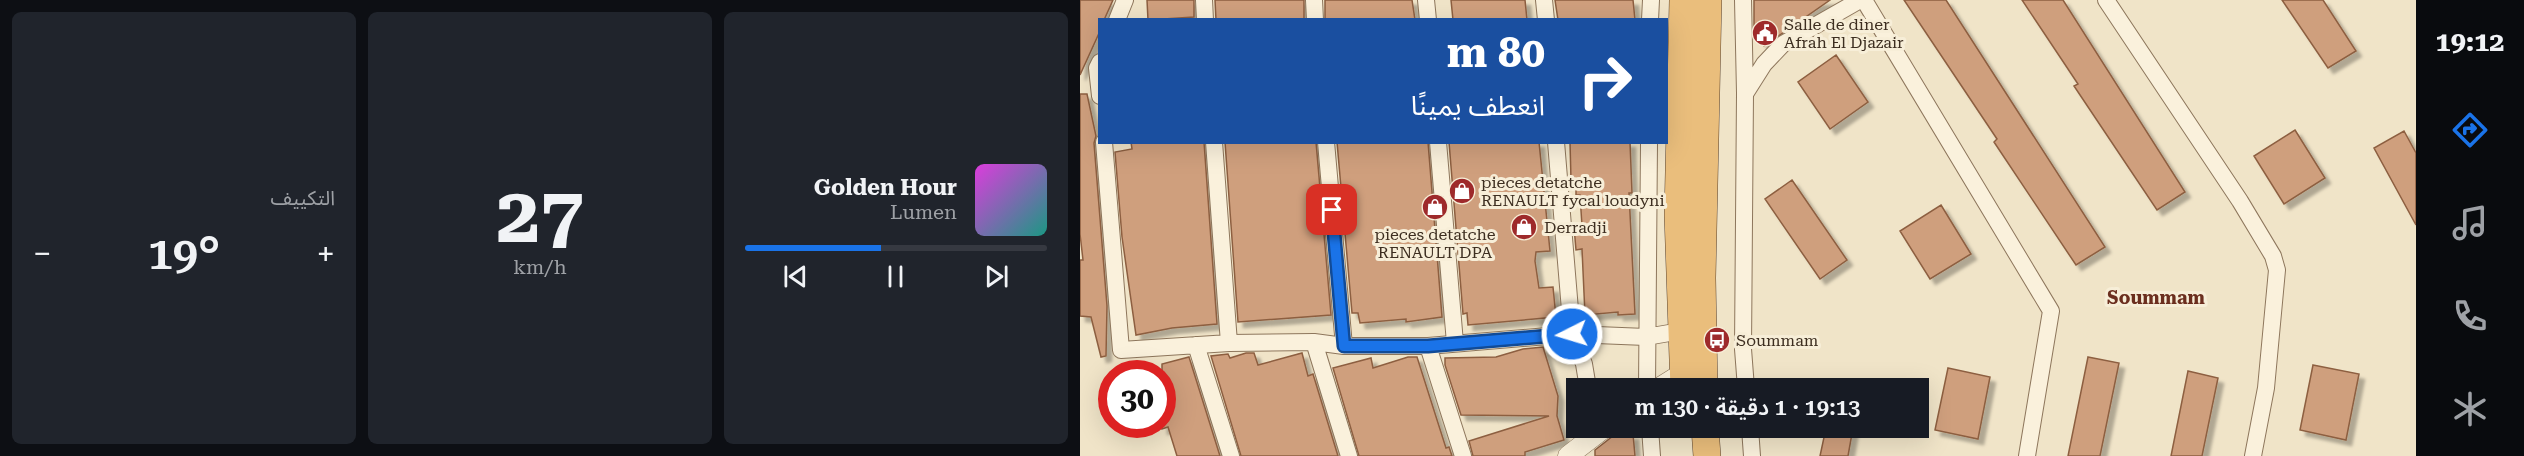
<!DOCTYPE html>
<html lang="ar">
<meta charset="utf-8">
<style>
body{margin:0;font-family:"Roboto Serif","Noto Sans Arabic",serif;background:#20242c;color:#f1f3f6;direction:rtl;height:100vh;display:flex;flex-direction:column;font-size:22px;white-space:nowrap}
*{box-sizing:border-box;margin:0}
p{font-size:20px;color:#9ea1a6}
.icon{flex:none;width:33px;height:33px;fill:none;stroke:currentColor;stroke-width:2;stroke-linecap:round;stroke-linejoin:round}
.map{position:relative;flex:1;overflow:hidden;direction:ltr}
.drawer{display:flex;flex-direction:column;gap:12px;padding:12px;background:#0d0f14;width:1080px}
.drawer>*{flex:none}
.guide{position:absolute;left:18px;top:18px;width:570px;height:126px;border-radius:0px;box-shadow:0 6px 24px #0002;direction:rtl;background:#1a4fa0;color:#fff;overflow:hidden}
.speed{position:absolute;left:18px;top:360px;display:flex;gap:12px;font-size:30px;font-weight:700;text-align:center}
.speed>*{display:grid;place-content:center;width:78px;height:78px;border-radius:50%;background:#171b24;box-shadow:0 6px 24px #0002;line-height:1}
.speed .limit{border:9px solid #d22;background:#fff;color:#111}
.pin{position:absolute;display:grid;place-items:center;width:51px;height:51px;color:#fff;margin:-26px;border-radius:12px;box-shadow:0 3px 9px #0006}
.me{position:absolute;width:66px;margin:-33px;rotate:265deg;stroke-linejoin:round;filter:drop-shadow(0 0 4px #0008)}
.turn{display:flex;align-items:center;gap:21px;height:126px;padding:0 24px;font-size:27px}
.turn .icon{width:78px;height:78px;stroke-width:2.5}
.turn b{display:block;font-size:42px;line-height:51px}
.big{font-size:45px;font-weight:600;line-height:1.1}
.drawer .card{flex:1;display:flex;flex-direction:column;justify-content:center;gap:9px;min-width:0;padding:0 21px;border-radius:9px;background:#20242c}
.drawer .dial{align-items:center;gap:0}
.dial b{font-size:78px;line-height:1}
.song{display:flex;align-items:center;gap:18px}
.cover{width:72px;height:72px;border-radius:9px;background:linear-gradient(135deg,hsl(300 70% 55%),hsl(170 70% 35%))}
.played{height:6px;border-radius:3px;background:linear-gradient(90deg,#1a73e8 45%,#363941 45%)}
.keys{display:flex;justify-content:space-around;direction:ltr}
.heat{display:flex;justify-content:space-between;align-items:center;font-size:33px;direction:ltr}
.drawer .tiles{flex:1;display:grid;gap:12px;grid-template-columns:repeat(3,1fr)}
.trip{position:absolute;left:486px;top:378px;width:363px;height:60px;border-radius:0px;background:#171b24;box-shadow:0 6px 24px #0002;font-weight:600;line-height:60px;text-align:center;direction:rtl}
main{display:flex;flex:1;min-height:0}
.dock{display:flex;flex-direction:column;width:108px;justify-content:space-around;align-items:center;background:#090b0e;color:#9ea1a6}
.dock .icon{width:42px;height:42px}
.dock .current{color:#1a73e8}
.dock b{font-size:27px;color:#f1f3f6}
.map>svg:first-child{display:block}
.building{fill:#cf9f7d;stroke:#8d5f41;stroke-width:1.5;filter:url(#shadow)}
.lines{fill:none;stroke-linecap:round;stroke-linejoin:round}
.minor-casing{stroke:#8d765c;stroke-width:18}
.tertiary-casing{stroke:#8d765c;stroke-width:21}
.trunk-casing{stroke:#5b4430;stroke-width:28}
.minor{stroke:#faf1dc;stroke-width:16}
.tertiary{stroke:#faf1dc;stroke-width:20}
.trunk{stroke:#eabe7c;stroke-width:27}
.route-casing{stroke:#114b97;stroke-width:15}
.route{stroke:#1a73e8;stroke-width:10}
.labels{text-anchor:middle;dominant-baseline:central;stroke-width:6;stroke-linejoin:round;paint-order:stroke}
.poi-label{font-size:16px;fill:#3d2e20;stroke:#f7eed8;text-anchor:start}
.neighbourhood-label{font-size:18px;font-weight:bold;fill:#6b2e1e;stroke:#f7eed8}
</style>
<main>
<nav class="dock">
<b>19:12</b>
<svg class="icon current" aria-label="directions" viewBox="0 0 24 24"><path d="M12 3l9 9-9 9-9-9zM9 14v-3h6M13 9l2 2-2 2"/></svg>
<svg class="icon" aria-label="music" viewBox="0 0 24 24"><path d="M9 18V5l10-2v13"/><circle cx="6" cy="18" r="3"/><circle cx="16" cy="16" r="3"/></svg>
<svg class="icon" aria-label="phone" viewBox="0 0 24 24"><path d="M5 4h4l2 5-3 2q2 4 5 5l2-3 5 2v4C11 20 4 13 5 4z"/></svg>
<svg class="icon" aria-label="climate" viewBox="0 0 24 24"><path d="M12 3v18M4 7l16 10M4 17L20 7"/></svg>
</nav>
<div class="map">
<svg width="1336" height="456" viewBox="0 0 1336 456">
<defs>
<filter id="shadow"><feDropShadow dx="5.5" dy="5.5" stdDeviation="1.5" flood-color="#0004"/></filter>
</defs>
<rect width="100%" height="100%" fill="#f0e4c8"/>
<!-- building -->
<path class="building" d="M0 0H33L24 20H20V31L0 75Z
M67 0H114V17L68 20Z
M135 0H224V20H136Z
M245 0H332L335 20H245Z
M371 0H445L447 20H373Z
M475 0H553L555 20H478Z
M674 0H750L684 46 674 29Z
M824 0H866L1025 247 996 265 914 142 917 139Z
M942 0H983L1105 192 1077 210 994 86 998 84Z
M1202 0H1243L1276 51 1248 68Z
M756 55 788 102 750 129 718 82Z
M0 94H7L16 136 14 143 27 306 26 356 21 357 11 317 0 316V260H3L0 234Z
M1215 130 1245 178 1204 204 1174 156Z
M1324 131 1336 153V225L1294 148Z
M51 142H124L137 324 92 328 56 335 42 237 35 152 52 149Z
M145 142H236L251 315 158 322Z
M257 142H348L362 317 326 322V319L280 323 278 313H272Z
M369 142H459L470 251 456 252 455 261 459 288 473 287 476 317 388 325 387 313 383 314Z
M490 142H550L552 193H549L555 314 538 315V312L505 315 502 249 496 250 494 227 502 226 500 195H496V180H491Z
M712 180 767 260 740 279 685 199Z
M861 205 891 254 850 279 820 231Z
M463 347 478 396 477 416 484 440 445 452V456H393L389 441 469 416 381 415 365 365V358L416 357 443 349Z
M166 353H174L178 365 222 353 228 376 233 374 258 456H161L131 356 148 354 150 358Z
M109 357 140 456H97L88 427 82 429V364Z
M328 357H337L366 448 369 447 372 456H279L253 368 291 358 293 368Z
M1008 357 1039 363 1020 456H988Z
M1233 365 1279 374 1266 440 1220 430Z
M868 368 910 377 898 439 855 430Z
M1108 371 1138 378 1122 456H1091Z
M746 428H773L768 456H740Z
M553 434 555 456H515V450L533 436Z"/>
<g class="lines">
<!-- minor casing -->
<g class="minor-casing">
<path id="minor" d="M124 0 125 20
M234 0 235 20
M346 0 348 20
M464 0 466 20
M663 0 665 93
M784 0 971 311 947 456
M1026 0 1160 201 1193 256 1197 270 1186 388 1173 456
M37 20 45 0
M570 20 571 0
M20 62 17 68 20 96
M24 142 41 350 149 343 234 342 264 346H348L492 334 566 337 601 331
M134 142 149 343
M246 142 264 346
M358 142 375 343
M476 142 492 334 504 364 508 388
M234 342 269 456
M116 345 151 456
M348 346 383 456
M567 388 569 142
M666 388 663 349 665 94 684 64 703 44 780 0
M570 428 572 456
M670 428 672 456"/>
</g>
<!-- tertiary casing -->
<g class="tertiary-casing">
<path id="tertiary" d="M579 388 603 373
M488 456 524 428"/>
</g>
<!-- trunk casing -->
<g class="trunk-casing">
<path id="trunk" d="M603 0 598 215 604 388
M624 388 622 278 628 0
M625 428 627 456"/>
</g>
<!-- minor -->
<use href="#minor" class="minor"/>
<!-- tertiary -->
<use href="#tertiary" class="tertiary"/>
<!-- trunk -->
<use href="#trunk" class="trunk"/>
</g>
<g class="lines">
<!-- route casing -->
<g class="route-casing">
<path id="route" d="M252 210 264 346H348L492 334"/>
</g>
<!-- route -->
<use href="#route" class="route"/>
</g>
<!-- icons -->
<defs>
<g id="civic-disc" transform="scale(1.35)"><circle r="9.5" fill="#9e2a2b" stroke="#f7eed8"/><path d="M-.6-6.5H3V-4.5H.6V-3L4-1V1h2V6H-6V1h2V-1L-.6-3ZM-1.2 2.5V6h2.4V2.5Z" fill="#fff"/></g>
<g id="shop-disc" transform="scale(1.35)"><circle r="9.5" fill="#9e2a2b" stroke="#f7eed8"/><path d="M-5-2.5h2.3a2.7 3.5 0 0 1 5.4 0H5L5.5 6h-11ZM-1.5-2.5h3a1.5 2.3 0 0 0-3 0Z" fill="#fff"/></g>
<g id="bus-disc" transform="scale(1.35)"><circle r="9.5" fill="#9e2a2b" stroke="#f7eed8"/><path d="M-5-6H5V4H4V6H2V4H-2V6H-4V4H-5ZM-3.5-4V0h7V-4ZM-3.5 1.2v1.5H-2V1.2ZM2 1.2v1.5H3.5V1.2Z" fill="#fff"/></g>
</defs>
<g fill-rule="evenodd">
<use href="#civic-disc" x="685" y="33"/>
<use href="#shop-disc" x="382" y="191"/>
<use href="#shop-disc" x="355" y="207"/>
<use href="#shop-disc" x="444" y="227"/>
<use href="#bus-disc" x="637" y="340"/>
</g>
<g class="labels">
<!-- poi labels -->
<g class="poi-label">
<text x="704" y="24">Salle de diner<tspan x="704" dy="18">Afrah El Djazair</tspan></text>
<text x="401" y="182">pieces detatche<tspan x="401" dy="18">RENAULT fycal loudyni</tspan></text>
<text x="464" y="227">Derradji</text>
<text x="355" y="234" text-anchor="middle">pieces detatche<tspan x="355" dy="18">RENAULT DPA</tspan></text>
<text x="656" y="340">Soummam</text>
</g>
<!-- neighbourhood labels -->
<g class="neighbourhood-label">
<text x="1076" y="297">Soummam</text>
</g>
</g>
</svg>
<div class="speed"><div class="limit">30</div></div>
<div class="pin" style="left:252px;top:210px;background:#d93025"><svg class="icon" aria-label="arrive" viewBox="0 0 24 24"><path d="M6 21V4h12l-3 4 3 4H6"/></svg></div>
<svg class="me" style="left:492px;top:334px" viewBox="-20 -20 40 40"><circle r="17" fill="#1a73e8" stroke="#fff" stroke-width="3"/><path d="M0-11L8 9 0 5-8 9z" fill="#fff"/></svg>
<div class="trip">19:13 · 1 دقيقة · 130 m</div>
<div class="guide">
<div class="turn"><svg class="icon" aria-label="right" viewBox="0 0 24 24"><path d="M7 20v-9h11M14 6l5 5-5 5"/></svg><div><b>80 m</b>انعطف يمينًا</div></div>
</div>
</div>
<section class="drawer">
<div class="tiles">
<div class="card">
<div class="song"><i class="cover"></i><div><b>Golden Hour</b><p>Lumen</p></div></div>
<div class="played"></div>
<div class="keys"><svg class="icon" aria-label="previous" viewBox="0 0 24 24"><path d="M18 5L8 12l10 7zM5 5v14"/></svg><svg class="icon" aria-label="pause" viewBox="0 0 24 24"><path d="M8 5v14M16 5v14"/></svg><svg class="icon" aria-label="next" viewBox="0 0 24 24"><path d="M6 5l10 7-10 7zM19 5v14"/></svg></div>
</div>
<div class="card dial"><b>27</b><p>km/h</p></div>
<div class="card"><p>التكييف</p>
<div class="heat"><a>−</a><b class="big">19°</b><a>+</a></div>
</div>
</div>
</section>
</main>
